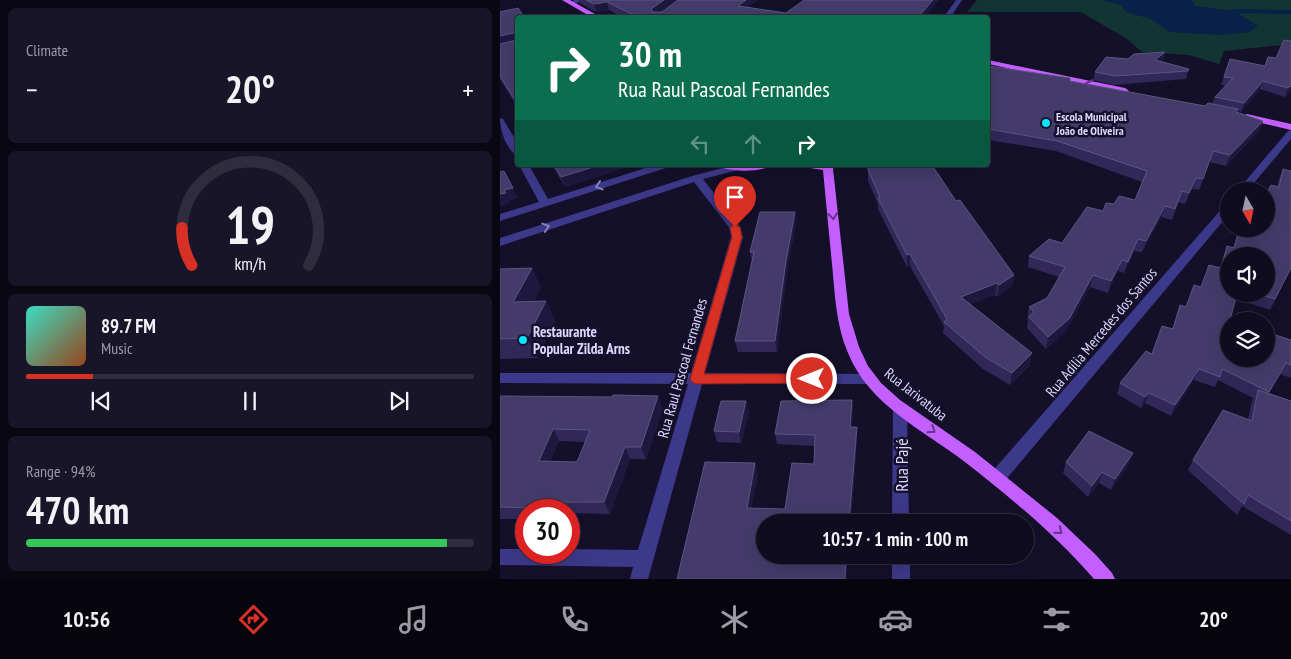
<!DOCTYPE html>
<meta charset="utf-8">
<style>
body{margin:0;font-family:"PT Sans Narrow",sans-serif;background:#181529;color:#f1f3f6;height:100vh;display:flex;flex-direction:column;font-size:19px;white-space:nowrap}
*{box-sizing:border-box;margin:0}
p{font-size:16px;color:#9b9ba5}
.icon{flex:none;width:28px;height:28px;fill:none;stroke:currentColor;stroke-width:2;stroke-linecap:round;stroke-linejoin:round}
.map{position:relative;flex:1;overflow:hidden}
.drawer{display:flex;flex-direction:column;gap:8px;padding:8px;background:#080712;width:500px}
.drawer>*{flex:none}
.top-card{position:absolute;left:15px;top:15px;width:475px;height:152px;border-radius:5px;box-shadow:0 5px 20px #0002,0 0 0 1px #2f2c3e;background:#0b6e4f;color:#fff;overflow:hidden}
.needle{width:32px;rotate:171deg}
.buttons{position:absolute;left:720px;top:182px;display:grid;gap:10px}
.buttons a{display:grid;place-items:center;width:55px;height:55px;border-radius:50%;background:#0f0c20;box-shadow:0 5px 20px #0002,0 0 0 1px #2f2c3e;font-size:25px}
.speed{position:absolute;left:15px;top:499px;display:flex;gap:10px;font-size:25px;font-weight:700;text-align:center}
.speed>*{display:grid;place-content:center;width:65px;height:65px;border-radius:50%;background:#0f0c20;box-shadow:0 5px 20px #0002,0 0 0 1px #2f2c3e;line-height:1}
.speed .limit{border:8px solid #d22;background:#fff;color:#111}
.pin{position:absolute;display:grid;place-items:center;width:42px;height:42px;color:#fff;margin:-51px -21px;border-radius:50% 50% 50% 0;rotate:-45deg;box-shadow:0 0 5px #0007}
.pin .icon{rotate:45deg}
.me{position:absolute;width:55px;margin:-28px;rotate:270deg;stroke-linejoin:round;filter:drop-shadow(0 0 4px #0008)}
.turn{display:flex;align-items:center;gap:18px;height:105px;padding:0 20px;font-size:22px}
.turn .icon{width:65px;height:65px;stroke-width:2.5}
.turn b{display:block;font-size:35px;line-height:42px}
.lanes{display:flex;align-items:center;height:48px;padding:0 20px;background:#0003;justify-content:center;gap:25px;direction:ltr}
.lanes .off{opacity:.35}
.big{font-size:38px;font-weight:700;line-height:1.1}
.drawer .tile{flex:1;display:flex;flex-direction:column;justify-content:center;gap:8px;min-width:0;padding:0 18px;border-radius:8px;background:#181529}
.drawer .dial{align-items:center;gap:0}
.dial svg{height:130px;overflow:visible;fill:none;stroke:#2f2c3e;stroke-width:7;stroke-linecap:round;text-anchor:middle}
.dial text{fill:#f1f3f6;stroke:none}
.song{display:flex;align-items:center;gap:15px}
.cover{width:60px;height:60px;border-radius:8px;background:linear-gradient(135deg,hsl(170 70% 55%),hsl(20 70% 35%))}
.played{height:5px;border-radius:2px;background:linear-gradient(90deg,#d93025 15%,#2f2c3e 15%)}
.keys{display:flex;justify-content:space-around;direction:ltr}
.heat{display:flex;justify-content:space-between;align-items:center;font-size:28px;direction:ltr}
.charge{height:8px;border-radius:4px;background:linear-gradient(90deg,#34c759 94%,#2f2c3e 0)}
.trip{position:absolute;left:256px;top:514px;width:278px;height:50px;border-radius:25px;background:#0f0c20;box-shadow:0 5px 20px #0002,0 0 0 1px #2f2c3e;font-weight:700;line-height:50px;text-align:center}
.tabs{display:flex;height:80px;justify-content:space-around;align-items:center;background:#06050d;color:#9b9ba5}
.tabs .icon{width:35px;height:35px}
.tabs .active{color:#d93025}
.tabs b{font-size:22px;color:#f1f3f6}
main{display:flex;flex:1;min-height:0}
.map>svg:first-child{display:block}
.green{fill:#123433}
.water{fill:#092049}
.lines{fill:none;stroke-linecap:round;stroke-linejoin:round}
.stream{stroke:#092049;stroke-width:4}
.minor{fill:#3d398a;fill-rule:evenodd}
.major{fill:#c45fff;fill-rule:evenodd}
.wall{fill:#322858;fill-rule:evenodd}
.shaded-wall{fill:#1e173e}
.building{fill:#443b6a;stroke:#5c5481;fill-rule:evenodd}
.oneway{stroke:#63348a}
.oneway2{stroke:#8581bf}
.route{fill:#d93025;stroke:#8d1f18}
.poi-dot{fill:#04e6ff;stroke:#14102a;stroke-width:2}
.labels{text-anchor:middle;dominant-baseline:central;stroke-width:5;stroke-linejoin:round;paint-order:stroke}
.far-poi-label{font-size:12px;font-weight:bold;fill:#ddd8ff;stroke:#14102a;text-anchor:start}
.poi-label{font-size:15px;font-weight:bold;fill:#ddd8ff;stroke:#14102a;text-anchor:start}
.street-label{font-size:15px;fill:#ddd8ff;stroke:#14102a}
.near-street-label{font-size:18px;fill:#ddd8ff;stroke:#14102a}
</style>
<main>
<section class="drawer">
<div class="tile"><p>Climate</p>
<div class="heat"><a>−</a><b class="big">20°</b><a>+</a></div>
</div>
<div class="tile dial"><svg viewBox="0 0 100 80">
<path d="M14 69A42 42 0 1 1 86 69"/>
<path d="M14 69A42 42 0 0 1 8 46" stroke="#d93025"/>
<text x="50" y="56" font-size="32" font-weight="700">19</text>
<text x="50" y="72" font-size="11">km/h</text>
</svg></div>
<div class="tile">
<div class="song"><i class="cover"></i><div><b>89.7 FM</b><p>Music</p></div></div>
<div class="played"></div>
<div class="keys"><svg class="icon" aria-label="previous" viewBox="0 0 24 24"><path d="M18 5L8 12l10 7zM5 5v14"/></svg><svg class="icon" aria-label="pause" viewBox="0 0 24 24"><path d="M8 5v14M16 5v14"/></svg><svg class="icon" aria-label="next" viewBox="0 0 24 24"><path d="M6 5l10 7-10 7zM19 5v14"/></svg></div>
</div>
<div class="tile"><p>Range · 94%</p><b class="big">470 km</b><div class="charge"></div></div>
</section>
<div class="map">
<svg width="791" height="579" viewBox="0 0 791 579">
<rect width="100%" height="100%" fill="#14102a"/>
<!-- green -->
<path class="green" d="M477 0H791V44L724 51 719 64 689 55 642 52 627 39 581 12H467Z"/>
<!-- water -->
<path class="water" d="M602 0H691L695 6 734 11 758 26 749 32 722 35 669 32 651 19 626 12 621 5Z"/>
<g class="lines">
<!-- stream -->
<path class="stream" d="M734 11 791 12"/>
<!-- minor -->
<path class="minor" d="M74 0H81L75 5H71L70 4Z
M456 0H462L450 18H443Z
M0 118 3 119 18 144V156C6 150 0 130 0 118Z
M791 130V139L747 191H737L788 131Z
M19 165H29L48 199 155 165H170L169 167 0 221V214L39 202Z
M234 165 239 168 238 170 203 179 239 225 243 237 205 373 369 374 374 375 376 379 374 383 369 384H202L148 579H130L133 567 0 565V549H26V552H69V549L138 550 188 384 0 383V373H191L231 237 229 227 194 182 0 246V238L192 176Z
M729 204V214L503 483 497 485 491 483 489 478 491 473 725 205Z
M400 402 405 404 407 408 409 522H392L393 408 395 404Z
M392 555H410V579H392Z"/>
<!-- major -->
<path class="major" d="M62 0H70L102 18H93Z
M488 60 625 88 629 91 625 94 488 64Z
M747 114 791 124V130L744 119 742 117Z
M218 165H272C263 172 227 173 218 165Z
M303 165H336L333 169 349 314 359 347 368 366 381 383 400 400 475 452 557 518 595 554 612 573 615 579H594C556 535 511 498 465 462 423 430 369 405 348 353 336 325 335 295 332 264 329 233 326 202 323 170L304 167Z"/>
</g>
<!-- wall -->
<path class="wall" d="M79 0H177L162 12 248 7 286 13 304 0H439L424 18H124L109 10 96 12 80 3Z
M0 12 18 18V108L0 79Z
M665 52 663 60 661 61 688 71 686 79 613 85 593 80 595 72 628 59Z
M730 59 765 66 791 91 785 97 760 89 741 112 738 111 737 112 763 121 759 131 726 166 709 162 699 190 692 189 685 204 678 202 672 220 661 217 642 252 634 251 624 273 618 271 608 293 590 287 566 331 546 349 527 328 528 320 527 319 529 307 547 298 559 277 528 267 529 256 562 243 614 204 635 200 642 182 556 151 488 140V66L705 106 712 104 715 97 726 86 721 85Z
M52 165H134L65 187Z
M432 166 456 201 514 275 512 286 497 297 495 295 470 304 530 365 510 385 483 369 443 333 444 326 410 266 407 267 378 209V204L368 181V170Z
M783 169 791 268 770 310 736 299 730 320 791 340V378L780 374 769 393 791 401V535L742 506 737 515 688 470 693 460 748 419 752 401 753 398 718 380 715 387 694 380 671 416 645 403 641 408 617 394 620 383 652 354 672 329 680 305 686 307 701 287 720 268 727 246 733 248 739 230 743 232 744 229H766L779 179ZM766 256V294H729Z
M296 223 287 271 277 352H238L235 341 252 261 250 252Z
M32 268 41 288 34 301H46L55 321 37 358 0 359V269Z
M0 396 163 408 146 459H130L110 514 69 513V510H26V519H0ZM59 441 85 442 77 462 50 461Z
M352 400 353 411 352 427 357 438 351 522H265V555H348L346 579H177L258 473 251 508 285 509 314 464 315 446 277 444 275 434Z
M249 412 241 443 217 442 214 431Z
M633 453 629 464 611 490 599 483 588 497 563 473 566 462Z"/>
<!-- shaded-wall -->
<path class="shaded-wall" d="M164 0H177L154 18 151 9Z
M246 0H258L239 14 238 6Z
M433 0H439L424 18H418Z
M107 2 109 10 96 12 94 4Z
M14 33 18 41 0 45V36Z
M665 52 663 60 653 68 655 60Z
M763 81 760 89 741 112 744 103Z
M791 86V91L785 97 788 88Z
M763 121 759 131 726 166 730 155Z
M100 165H134L65 187 61 177Z
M696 178 692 189 685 204 689 193Z
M13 188 18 198 9 201 10 203 0 206V194L4 190Z
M665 206 661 217 642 252 646 241Z
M295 212 296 223 287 271 277 352 275 341 286 261Z
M638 239 634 251 624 273 628 262Z
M410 254V266L407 267V255Z
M622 260 618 271 608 293 611 281Z
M32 268 41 288 23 321 13 302Z
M514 275 512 286 497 297 499 285Z
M593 275 590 287 566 331 546 349 548 337Z
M497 283 495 295 460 308 461 297Z
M46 301 55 321 37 358 27 338Z
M532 353 530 365 510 385 512 373Z
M699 369 694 380 671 416 675 405Z
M649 393 645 403 641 408 645 397Z
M158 396 163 408 146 459 141 447Z
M352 400 353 411 351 438 350 427Z
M246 401 249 412 241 443 239 432Z
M357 427V438L351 522H349Z
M53 429 59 441 45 473 39 461Z
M125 447 130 459 110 514 104 502Z
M633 453 629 464 611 490 615 479Z
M255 463 258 473 249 518 247 508Z
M602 472 599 483 588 497 592 486Z
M43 502 48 510H41L40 508Z
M346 555H348L346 579H345Z"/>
<!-- building -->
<path class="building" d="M86 0H164L151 9 153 12H162L178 0H246L238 6 286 13 304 0H433L418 17 421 18H137L134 15 107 2 94 4Z
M18 8 25 18H18V105L0 76V44L16 40 17 35 14 33 0 36V12Z
M784 40 791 41V86L788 88 763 81 744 103 715 97 733 78 724 77 730 59 765 66 768 57 776 58Z
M665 52 655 60 689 69 688 71 615 76 595 72 606 57 628 59 634 54Z
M488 66 570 78V81L705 106 708 103 738 109 736 112 763 121 730 155 713 151 703 179 696 178 689 193 682 191 675 209 665 206 646 241 638 239 628 262 622 260 611 281 593 275 569 319 548 337 529 317 534 312 529 307 547 298 565 267 529 256 549 239 562 243 587 207 603 211 606 203 614 204 619 196 635 200 647 171 557 141 488 129Z
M54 165H100L61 177Z
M369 165H432L456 201 460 200 514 275 499 285 497 283 461 297 532 353 512 373 485 357 444 322 447 319 410 254 407 255 378 198 380 197 368 170Z
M783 169 791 171V268L775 299 758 294H766V256H729V294H737L730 320 732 321H729V359H766V332L791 340V365L786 363 769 392 722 369 720 377 699 369 675 405 649 393 645 397 620 383 646 351 652 354 662 326 673 329 680 305 686 307 694 285 701 287 709 265 721 268 727 246 734 248 739 230 744 232 745 229H766V194L771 185 779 187Z
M4 171 13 188 4 190 6 193 0 194V172Z
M260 212H295L286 261 275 341H235L254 252H250Z
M32 268 13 302 46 301 27 338 0 339V269Z
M758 390 791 401V521L748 495 744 504 693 460 723 410 752 421Z
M113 395 158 396 141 447H125L104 502H43L40 508 0 507V396L112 397ZM53 429 90 430 77 462 39 461Z
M352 400 350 427H357L349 522H265V555H346L345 579H177L205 462 255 463 247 508 285 509 292 463 314 464 315 435 275 434 281 401Z
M221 401H246L239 432 214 431Z
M589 431 633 453 615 479 602 472 592 486 566 462Z"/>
<!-- one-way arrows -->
<defs><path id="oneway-chevron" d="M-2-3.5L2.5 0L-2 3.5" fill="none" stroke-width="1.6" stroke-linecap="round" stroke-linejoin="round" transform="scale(1.25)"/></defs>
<g class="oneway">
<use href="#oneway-chevron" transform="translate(589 84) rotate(-168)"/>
<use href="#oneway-chevron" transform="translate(333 216) rotate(84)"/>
<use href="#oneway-chevron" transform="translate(432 430) rotate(34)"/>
<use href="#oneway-chevron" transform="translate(559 531) rotate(40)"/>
</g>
<g class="oneway2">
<use href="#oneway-chevron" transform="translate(99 186) rotate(162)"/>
<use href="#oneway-chevron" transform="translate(46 227) rotate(-18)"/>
</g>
<!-- route -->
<path class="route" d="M235 224 240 227 242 237 204 374H312L316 375 318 379 316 383 196 384 192 382 190 379 232 237 230 227Z"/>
<!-- markers -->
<g class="poi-dot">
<circle cx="546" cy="123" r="5"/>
<circle cx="23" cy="340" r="5"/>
</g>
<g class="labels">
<!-- far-poi labels -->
<g class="far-poi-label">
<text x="556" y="116">Escola Municipal<tspan x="556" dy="14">João de Oliveira</tspan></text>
</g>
<!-- poi labels -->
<g class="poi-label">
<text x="33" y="331">Restaurante<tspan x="33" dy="17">Popular Zilda Arns</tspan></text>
</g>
<!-- street labels -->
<g class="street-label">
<text transform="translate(601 332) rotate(-50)">Rua Adília Mercedes dos Santos</text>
<text transform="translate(182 368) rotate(-74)">Rua Raul Pascoal Fernandes</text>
<text transform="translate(416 394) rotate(38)">Rua Jarivatuba</text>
</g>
<!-- near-street labels -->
<g class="near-street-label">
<text transform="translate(401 465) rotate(-90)">Rua Pajé</text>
</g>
</g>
</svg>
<div class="buttons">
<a><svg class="needle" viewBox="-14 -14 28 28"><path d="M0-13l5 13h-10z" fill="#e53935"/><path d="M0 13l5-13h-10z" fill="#9b9ba5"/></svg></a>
<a><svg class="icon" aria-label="sound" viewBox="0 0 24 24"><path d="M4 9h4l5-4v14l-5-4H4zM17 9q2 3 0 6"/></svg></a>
<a><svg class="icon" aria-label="layers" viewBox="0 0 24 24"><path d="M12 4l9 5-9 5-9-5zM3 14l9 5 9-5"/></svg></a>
</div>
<div class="speed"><div class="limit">30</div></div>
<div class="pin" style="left:235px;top:227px;background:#d93025"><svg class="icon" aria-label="arrive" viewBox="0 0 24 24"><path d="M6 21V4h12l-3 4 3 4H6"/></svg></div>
<svg class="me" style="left:312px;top:379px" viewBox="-20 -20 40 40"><circle r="17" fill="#d93025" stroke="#fff" stroke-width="3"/><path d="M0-11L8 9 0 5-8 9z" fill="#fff"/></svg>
<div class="trip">10:57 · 1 min · 100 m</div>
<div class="top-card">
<div class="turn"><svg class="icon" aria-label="right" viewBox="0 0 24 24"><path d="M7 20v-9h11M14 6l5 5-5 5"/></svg><div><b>30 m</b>Rua Raul Pascoal Fernandes</div></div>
<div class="lanes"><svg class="icon off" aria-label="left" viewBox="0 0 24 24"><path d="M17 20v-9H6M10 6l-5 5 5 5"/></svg><svg class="icon off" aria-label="ahead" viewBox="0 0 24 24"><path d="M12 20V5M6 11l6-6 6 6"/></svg><svg class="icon" aria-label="right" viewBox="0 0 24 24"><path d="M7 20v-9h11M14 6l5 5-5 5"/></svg></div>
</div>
</div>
</main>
<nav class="tabs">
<b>10:56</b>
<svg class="icon active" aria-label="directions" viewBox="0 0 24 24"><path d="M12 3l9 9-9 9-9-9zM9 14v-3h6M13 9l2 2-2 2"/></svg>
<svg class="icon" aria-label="music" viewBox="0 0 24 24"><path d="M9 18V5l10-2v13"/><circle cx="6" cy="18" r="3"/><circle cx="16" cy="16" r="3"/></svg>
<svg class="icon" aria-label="phone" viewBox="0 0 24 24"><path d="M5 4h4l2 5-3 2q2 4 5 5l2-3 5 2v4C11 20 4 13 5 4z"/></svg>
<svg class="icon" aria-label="climate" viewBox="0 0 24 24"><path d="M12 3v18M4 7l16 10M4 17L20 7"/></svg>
<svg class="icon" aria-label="car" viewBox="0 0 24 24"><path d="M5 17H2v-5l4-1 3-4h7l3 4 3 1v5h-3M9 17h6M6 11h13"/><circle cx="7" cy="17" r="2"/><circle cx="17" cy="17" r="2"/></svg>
<svg class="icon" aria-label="filters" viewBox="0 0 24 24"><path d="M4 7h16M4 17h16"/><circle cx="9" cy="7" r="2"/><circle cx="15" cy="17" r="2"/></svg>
<b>20°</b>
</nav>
